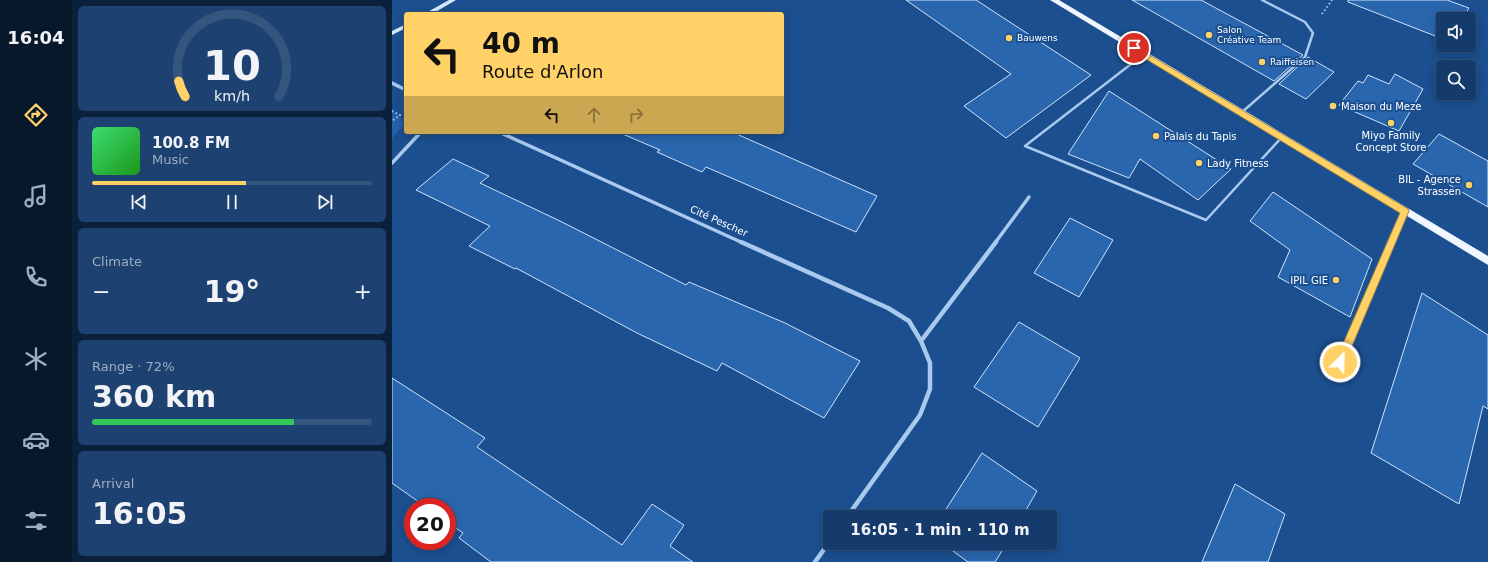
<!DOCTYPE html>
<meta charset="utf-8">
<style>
body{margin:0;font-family:"DejaVu Sans",sans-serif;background:#1d4271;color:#f1f3f6;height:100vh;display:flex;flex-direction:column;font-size:15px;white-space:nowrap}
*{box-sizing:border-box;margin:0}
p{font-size:13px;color:#9dadc1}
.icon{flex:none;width:22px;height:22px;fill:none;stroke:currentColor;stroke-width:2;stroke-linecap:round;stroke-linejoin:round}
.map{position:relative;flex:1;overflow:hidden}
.panel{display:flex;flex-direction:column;gap:6px;padding:6px;background:#0b203b;width:320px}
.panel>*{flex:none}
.guide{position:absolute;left:12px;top:12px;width:380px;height:122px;border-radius:4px;box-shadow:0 2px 10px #0003,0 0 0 1px #33557e;background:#ffd166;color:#111;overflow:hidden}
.buttons{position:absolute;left:1044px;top:12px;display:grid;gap:8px}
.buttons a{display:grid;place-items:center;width:40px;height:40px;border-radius:4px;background:#143b6b;box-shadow:0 2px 10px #0003,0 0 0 1px #33557e;font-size:20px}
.speed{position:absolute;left:12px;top:498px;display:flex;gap:8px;font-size:20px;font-weight:700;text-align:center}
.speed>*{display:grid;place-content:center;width:52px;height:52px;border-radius:50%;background:#143b6b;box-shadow:0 2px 10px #0003,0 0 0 1px #33557e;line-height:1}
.speed .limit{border:6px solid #d22;background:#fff;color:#111}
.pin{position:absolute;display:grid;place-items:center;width:34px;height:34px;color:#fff;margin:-17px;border:2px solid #fff;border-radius:50%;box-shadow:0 1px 4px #0007}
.me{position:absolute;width:44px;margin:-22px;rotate:23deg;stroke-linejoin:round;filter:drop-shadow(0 0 3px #0008)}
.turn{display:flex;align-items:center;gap:14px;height:84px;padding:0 12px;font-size:18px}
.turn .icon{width:52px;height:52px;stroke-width:2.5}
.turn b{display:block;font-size:28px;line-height:34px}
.lanes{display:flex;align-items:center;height:38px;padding:0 12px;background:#0003;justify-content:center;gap:20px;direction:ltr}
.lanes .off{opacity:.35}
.big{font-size:30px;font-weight:700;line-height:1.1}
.panel .card{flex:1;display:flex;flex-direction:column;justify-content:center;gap:6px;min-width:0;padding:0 14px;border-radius:6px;background:#1d4271}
.panel .dial{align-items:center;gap:0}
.dial svg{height:104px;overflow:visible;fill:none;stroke:#33557e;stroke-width:7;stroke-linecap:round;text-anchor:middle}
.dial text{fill:#f1f3f6;stroke:none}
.song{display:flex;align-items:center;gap:12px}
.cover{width:48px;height:48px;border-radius:6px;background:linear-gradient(135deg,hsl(140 70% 55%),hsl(120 70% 35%))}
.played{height:4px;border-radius:2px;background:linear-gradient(90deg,#ffd166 55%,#33557e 55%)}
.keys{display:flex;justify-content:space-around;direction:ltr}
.heat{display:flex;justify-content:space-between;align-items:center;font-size:22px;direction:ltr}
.charge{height:6px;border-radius:3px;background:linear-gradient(90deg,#34c759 72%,#33557e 0)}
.trip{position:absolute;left:431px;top:510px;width:234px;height:40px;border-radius:4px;background:#143b6b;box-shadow:0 2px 10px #0003,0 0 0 1px #33557e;font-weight:700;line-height:40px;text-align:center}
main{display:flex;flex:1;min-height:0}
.dock{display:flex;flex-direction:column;width:72px;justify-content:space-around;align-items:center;background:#08182b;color:#9dadc1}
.dock .icon{width:28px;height:28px}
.dock .active{color:#ffd166}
.dock b{font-size:18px;color:#f1f3f6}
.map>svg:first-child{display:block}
.green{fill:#2461a8}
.building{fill:#2a66ad;stroke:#cfe3fa}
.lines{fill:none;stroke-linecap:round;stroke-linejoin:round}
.path{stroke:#a9c9ee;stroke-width:2;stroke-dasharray:1.5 2.5;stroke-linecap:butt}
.lane-far1{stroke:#a9c9ee;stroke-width:2.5}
.lane{stroke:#a9c9ee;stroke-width:3.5}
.street-far1{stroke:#a9c9ee;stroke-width:3.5}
.street{stroke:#a9c9ee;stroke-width:4.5}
.secondary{fill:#d6e6fa;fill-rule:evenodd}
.primary{fill:#f0f6ff;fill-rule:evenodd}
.route{fill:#ffd166;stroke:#a68842}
.poi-dot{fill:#ffd166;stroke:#1b4f8f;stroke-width:1.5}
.labels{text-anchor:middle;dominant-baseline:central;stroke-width:4;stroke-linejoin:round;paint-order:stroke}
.far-poi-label{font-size:9px;fill:#fff;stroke:#1b4f8f;text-anchor:start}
.poi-label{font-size:10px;fill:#fff;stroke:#1b4f8f;text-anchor:start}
.street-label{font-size:10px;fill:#fff;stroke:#1b4f8f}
</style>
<main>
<nav class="dock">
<b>16:04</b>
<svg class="icon active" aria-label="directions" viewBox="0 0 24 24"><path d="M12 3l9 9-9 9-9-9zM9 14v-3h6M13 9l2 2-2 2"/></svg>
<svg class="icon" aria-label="music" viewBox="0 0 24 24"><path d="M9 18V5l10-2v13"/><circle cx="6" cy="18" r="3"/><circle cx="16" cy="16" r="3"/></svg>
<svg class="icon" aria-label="phone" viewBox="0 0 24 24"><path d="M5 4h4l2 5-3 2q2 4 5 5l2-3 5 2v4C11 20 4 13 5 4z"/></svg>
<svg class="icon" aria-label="climate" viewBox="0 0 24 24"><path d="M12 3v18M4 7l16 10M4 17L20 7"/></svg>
<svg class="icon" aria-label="car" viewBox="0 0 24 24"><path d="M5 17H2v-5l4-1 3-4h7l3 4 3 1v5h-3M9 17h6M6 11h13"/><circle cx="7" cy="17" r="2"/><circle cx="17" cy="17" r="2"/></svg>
<svg class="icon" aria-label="filters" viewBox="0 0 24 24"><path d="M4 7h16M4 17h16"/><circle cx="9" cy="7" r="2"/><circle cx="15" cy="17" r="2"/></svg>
</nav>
<section class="panel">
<div class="card dial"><svg viewBox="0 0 100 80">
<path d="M14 69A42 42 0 1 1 86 69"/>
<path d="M14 69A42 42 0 0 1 9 57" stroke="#ffd166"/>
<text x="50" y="56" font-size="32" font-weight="700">10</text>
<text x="50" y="72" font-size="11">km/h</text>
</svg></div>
<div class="card">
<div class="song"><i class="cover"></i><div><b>100.8 FM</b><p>Music</p></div></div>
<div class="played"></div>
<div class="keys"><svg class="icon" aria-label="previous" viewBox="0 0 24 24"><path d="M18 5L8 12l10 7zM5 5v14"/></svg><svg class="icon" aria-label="pause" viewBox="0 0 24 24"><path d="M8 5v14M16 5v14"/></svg><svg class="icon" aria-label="next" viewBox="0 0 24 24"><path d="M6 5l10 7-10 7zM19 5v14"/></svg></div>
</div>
<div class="card"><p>Climate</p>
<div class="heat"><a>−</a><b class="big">19°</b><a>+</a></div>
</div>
<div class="card"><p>Range · 72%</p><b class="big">360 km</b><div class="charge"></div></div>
<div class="card"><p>Arrival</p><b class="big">16:05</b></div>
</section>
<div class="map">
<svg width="1096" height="562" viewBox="0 0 1096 562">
<rect width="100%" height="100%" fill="#1b4f8f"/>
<!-- green -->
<path class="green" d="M0 111 8 115 11 125 0 139Z"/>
<!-- building -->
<path class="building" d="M514 0H584L699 75 614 138 572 106 619 74Z
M740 0H809L911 55 882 81Z
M956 0H1055L1077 8 1070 19H1051V39L956 2Z
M916 57 942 72 914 99 887 84Z
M1003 74 1031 89 1007 131 947 105 966 81 971 83 976 75 997 84Z
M717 91 839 169 806 200 748 159 737 178 676 154Z
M226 132H340L485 196 464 232 314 167 310 172 265 152 268 150Z
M1047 134 1096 161V207L1021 164Z
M61 159 97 176 88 183 170 222 294 285 297 282 393 323 468 361 432 418 330 363 325 371 245 333 124 268 123 269 77 246 98 226 24 190Z
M881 192 980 259 958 317 886 277 898 250 858 221Z
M678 218 721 240 687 297 642 273Z
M1030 293 1096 335V409L1091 406 1067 504 979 453Z
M627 322 688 358 646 427 582 387Z
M0 378 93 438 85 447 230 545 260 504 292 525 278 546 301 562H99L67 538 71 533 55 522V507H34L0 483Z
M590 453 645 491 630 517H549Z
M843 484 893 514 876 562H810Z
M550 543H615L603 562H576Z"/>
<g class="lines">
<!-- path -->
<path class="path" d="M930 14 940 0
M0 111 8 115 0 121"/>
<!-- lane-far1 -->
<path class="lane-far1" d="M752 54 633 146 814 220 890 137
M849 113 913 57 921 33 913 22 870 0
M999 243 1013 211"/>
<!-- lane -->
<path class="lane" d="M948 362 1000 242"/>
<!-- street-far1 -->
<path class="street-far1" d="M0 83 14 90
M107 132 351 243
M0 163 29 132
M603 243 637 197"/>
<!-- street -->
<path class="street" d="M349 242 496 308 517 321 529 341 538 363V389L528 415 455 517
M529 341 604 242
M423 562 438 541"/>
<!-- secondary -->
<path class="secondary" d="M57 0H64L40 14H32Z
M14 24V28L0 35V31Z"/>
<!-- primary -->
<path class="primary" d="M658 0H667L1096 256V265Z"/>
</g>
<!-- route -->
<path class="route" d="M739 47H744L1016 209 1017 211 952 365H945L943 362 1008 213 739 50Z"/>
<!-- markers -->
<g class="poi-dot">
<circle cx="817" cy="35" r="4"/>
<circle cx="617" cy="38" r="4"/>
<circle cx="870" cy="62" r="4"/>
<circle cx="941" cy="106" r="4"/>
<circle cx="999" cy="123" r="4"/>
<circle cx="764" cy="136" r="4"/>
<circle cx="807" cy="163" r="4"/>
<circle cx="1077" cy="185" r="4"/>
<circle cx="944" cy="280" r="4"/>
</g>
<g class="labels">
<!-- far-poi labels -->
<g class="far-poi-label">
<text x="825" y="30">Salon<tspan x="825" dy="10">Créative Team</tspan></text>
<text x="625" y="38">Bauwens</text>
<text x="878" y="62">Raiffeisen</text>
</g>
<!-- poi labels -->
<g class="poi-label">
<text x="949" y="106">Maison du Meze</text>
<text x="999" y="135" text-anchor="middle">Miyo Family<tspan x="999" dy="12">Concept Store</tspan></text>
<text x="772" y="136">Palais du Tapis</text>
<text x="815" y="163">Lady Fitness</text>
<text x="1069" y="179" text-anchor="end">BIL - Agence<tspan x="1069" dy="12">Strassen</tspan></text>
<text x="936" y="280" text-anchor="end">IPIL GIE</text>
</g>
<!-- street labels -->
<g class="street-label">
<text transform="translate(327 221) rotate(24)">Cité Pescher</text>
</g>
</g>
</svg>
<div class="buttons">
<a><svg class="icon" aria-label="sound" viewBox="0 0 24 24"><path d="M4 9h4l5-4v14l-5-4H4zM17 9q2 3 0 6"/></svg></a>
<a><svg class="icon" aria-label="search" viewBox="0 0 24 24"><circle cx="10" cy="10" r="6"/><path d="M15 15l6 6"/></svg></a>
</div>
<div class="speed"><div class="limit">20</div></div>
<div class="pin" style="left:742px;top:48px;background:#d93025"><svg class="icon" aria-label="arrive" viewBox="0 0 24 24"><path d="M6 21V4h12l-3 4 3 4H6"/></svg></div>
<svg class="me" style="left:948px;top:362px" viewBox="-20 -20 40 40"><circle r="17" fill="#ffd166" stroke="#fff" stroke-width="3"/><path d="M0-11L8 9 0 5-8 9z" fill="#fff"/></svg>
<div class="trip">16:05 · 1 min · 110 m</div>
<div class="guide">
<div class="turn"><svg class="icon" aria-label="left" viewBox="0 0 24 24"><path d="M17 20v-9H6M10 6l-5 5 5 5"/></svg><div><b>40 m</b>Route d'Arlon</div></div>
<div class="lanes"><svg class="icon" aria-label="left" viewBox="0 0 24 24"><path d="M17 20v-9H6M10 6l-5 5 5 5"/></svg><svg class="icon off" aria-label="ahead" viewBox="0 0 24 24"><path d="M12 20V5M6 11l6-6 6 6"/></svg><svg class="icon off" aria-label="right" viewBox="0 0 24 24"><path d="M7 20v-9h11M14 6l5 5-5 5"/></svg></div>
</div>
</div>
</main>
